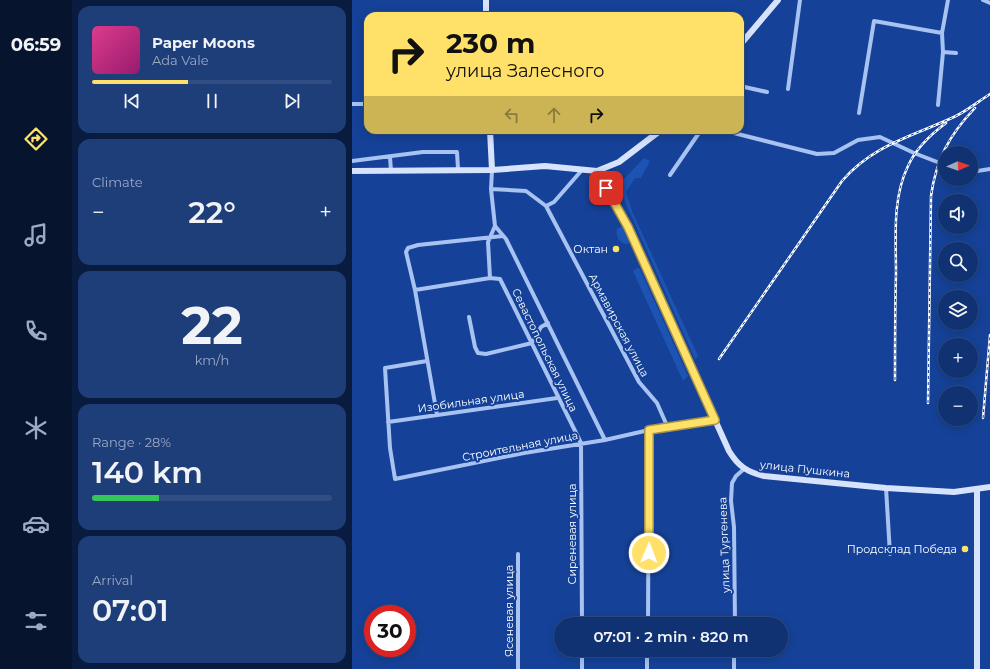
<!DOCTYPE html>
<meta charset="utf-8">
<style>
body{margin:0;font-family:Montserrat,sans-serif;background:#1e3e7a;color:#f1f3f6;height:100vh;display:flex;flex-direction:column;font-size:15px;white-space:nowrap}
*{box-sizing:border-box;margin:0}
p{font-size:13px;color:#9caac4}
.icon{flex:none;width:22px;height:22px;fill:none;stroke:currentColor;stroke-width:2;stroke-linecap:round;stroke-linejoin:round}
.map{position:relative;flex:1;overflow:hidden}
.side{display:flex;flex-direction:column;gap:6px;padding:6px;background:#091c3f;width:280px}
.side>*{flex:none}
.top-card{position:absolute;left:12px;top:12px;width:380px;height:122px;border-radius:12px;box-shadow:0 2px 10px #0003,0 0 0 1px #304d84;background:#ffe169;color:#111;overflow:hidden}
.needle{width:26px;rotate:88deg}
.controls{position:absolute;left:586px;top:146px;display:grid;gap:8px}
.controls a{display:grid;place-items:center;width:40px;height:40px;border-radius:50%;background:#103272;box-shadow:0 2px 10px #0003,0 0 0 1px #304d84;font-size:20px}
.speed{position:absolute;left:12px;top:605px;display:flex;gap:8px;font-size:20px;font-weight:700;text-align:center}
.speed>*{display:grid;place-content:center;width:52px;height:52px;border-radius:50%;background:#103272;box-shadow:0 2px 10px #0003,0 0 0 1px #304d84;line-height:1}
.speed .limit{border:6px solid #d22;background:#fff;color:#111}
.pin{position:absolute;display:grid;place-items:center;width:34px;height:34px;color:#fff;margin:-17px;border-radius:8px;box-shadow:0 2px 6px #0006}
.me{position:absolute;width:44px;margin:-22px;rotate:1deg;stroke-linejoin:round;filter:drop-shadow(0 0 3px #0008)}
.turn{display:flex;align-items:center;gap:14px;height:84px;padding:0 16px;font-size:18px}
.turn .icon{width:52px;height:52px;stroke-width:2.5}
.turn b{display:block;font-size:28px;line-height:34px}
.lanes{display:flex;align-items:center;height:38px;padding:0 16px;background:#0003;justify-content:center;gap:20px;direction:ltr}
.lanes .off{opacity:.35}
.big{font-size:30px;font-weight:600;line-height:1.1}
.side .widget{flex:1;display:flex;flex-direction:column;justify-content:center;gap:6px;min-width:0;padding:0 14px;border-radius:12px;background:#1e3e7a}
.side .dial{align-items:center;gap:0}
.dial b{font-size:52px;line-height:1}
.song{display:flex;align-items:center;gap:12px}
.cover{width:48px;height:48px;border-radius:6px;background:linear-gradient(135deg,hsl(330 70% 55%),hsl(320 70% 35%))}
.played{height:4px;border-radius:2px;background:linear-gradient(90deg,#ffe169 40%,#304d84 40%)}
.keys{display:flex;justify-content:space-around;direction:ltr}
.heat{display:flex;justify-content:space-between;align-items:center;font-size:22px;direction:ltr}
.charge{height:6px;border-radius:3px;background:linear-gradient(90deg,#34c759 28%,#304d84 0)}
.trip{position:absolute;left:202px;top:617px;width:234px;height:40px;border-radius:20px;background:#103272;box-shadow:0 2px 10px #0003,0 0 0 1px #304d84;font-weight:600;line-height:40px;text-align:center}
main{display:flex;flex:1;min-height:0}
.menu{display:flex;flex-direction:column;width:72px;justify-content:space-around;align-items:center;background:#06142e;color:#9caac4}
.menu .icon{width:28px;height:28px}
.menu .on{color:#ffe169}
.menu b{font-size:18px;color:#f1f3f6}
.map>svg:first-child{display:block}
.green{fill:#1d53b2}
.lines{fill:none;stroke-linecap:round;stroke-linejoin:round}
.street{stroke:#a8c3f2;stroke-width:4}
.secondary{stroke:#d7e3fc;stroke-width:6}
.rail-casing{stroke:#fff;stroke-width:2.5}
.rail{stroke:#154298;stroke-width:1;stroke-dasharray:3;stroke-linecap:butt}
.route-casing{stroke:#a69244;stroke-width:10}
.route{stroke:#ffe169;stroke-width:7}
.poi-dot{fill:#ffe169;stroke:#154298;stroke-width:1.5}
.labels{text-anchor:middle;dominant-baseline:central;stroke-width:4;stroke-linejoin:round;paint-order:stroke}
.poi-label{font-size:11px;fill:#fff;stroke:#154298;text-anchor:end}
.street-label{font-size:11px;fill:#fff;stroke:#154298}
</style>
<main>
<nav class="menu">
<b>06:59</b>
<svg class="icon on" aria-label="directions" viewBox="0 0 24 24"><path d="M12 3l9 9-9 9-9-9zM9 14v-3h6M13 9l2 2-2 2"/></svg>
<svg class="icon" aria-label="music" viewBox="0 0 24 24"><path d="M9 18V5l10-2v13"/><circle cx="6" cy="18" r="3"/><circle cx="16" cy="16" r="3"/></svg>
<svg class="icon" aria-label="phone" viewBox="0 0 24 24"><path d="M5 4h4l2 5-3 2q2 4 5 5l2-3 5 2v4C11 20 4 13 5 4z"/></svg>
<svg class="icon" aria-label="climate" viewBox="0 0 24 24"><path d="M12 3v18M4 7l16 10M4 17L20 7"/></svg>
<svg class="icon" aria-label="car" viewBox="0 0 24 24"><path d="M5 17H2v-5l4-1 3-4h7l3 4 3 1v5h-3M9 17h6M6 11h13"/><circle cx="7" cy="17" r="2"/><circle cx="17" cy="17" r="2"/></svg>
<svg class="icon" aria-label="filters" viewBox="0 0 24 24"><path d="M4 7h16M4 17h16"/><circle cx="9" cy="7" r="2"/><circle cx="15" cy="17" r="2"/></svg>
</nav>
<section class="side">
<div class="widget">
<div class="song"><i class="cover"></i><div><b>Paper Moons</b><p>Ada Vale</p></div></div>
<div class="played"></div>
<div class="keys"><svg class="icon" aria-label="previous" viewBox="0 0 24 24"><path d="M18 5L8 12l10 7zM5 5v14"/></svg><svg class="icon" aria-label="pause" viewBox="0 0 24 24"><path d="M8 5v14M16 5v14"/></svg><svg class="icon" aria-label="next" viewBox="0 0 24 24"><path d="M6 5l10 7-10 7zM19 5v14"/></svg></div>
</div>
<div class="widget"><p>Climate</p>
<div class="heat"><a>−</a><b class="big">22°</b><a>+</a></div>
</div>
<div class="widget dial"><b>22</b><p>km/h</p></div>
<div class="widget"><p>Range · 28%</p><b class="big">140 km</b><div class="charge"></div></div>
<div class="widget"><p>Arrival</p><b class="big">07:01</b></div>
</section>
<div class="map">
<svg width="638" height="669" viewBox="0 0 638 669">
<rect width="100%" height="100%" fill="#154298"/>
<!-- green -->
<path class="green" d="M292 158 298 161 289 178H283L274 192 280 211 346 356 343 359 268 190 269 182Z
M270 226 278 240 276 244C268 244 263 237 265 229Z
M285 268 288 269 336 376 331 381 281 271Z"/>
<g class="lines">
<!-- street -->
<path class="street" d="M596 0 590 33 591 52 604 53
M631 0 638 3
M388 86 415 92
M436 89 448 0
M0 104H16
M586 105 591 52
M507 113 522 21 590 33
M370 130 465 154 482 153 506 140 528 137 562 153 593 165
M38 157 39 171
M0 161 71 152H105L106 169
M140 170 139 189 143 226 154 239 253 440
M230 170 202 202 194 206 287 382 305 403 316 428
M619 172 638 169
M318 175 349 130
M139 189 174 191 194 206
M143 226 136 242 138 278 148 279 155 293 229 443 230 624
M63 290 138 278
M117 317 123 347 126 353 134 354 180 343 189 327 196 323
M75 361 33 368 38 448 43 479 172 453 253 440 297 430
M85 415 63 290 54 252 56 248 66 245 151 236
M36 422 205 398
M534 488 538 554
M296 624 297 430 363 420
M383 624 382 527 379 501 380 483 384 476 392 469
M230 650V669
M382 650V669
M166 669V554
M295 669V650"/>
<!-- secondary -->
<path class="secondary" d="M134 0V16
M388 45 426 0
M138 130 140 170
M0 171 140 170 193 166 245 171 267 162 309 130
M245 171 276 227 377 451C386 466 395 472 412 476L534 488 602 492 638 487
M625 669V490"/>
<!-- rail casing -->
<g class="rail-casing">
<path id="rail" d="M367 359 490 181C522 144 562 136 604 116 616 110 627 101 638 94
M543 380C543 345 543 309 544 274 544 238 540 199 556 166 564 148 578 135 594 123
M576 403 579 196C584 160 597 135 623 108
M631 418 638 335"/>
</g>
<!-- rail -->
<use href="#rail" class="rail"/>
</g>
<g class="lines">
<!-- route casing -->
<g class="route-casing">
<path id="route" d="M254 188 276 227 363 420 297 430V553"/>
</g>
<!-- route -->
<use href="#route" class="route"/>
</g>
<!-- markers -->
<g class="poi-dot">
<circle cx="264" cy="249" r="4"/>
<circle cx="613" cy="549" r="4"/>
</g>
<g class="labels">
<!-- poi labels -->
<g class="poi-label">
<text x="256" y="249">Октан</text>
<text x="605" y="549">Продсклад Победа</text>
</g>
<!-- street labels -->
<g class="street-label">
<text transform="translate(267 325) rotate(62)">Армавирская улица</text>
<text transform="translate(193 350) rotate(64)">Севастопольская улица</text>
<text transform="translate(119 401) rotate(-8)">Изобильная улица</text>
<text transform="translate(168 446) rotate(-11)">Строительная улица</text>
<text transform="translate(453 469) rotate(6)">улица Пушкина</text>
<text transform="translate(220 534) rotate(-90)">Сиреневая улица</text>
<text transform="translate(372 545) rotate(-92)">улица Тургенева</text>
<text transform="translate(157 611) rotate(-90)">Ясеневая улица</text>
</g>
</g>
</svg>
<div class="controls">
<a><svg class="needle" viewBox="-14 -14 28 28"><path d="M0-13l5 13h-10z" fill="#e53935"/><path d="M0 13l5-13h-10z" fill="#9caac4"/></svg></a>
<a><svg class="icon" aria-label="sound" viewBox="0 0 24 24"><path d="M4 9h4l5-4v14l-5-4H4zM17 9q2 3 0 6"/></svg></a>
<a><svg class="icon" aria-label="search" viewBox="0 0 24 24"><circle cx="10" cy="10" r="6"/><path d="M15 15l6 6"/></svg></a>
<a><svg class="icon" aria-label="layers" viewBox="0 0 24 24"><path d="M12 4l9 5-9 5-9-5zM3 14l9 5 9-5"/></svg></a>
<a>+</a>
<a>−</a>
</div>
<div class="speed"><div class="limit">30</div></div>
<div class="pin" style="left:254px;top:188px;background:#d93025"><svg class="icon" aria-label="arrive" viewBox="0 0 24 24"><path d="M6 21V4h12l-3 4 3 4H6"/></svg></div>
<svg class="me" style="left:297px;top:553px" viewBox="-20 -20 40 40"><circle r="17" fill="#ffe169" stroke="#fff" stroke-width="3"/><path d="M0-11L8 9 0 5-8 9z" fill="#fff"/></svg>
<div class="trip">07:01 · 2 min · 820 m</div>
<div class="top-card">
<div class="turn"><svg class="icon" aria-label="right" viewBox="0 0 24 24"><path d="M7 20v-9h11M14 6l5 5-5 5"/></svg><div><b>230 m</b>улица Залесного</div></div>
<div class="lanes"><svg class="icon off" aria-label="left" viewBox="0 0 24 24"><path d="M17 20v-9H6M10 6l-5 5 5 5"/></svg><svg class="icon off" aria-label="ahead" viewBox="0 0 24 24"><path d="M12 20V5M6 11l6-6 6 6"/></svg><svg class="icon" aria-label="right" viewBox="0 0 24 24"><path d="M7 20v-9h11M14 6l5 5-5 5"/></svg></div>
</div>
</div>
</main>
